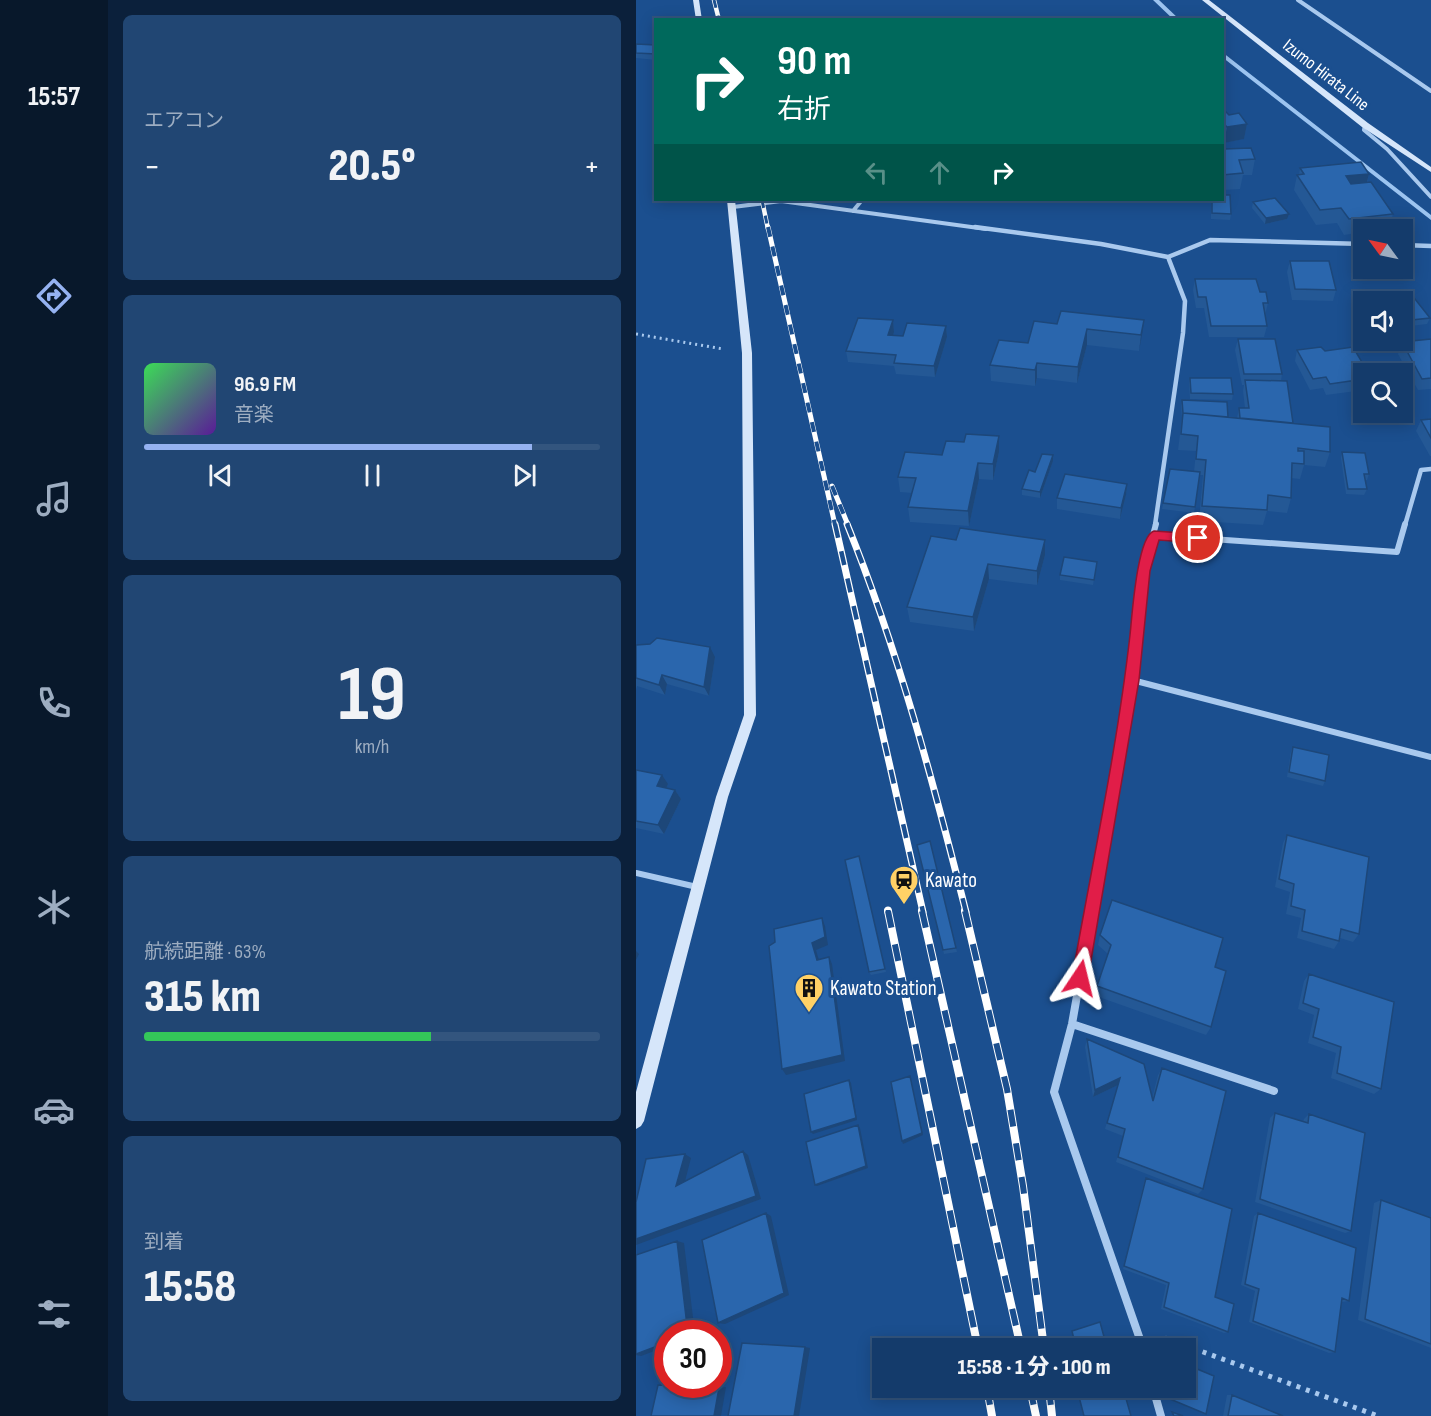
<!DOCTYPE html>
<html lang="ja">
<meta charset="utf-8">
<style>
body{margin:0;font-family:"Sofia Sans Condensed","Noto Sans JP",sans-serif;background:#214673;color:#f1f3f6;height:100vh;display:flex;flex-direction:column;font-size:22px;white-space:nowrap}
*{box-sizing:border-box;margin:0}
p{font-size:20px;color:#9dadc1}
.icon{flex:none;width:33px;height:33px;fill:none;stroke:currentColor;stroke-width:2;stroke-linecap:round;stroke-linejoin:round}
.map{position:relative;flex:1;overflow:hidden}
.sheet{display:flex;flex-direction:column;gap:15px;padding:15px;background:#0b203b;width:528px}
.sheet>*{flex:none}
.banner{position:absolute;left:18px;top:18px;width:570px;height:183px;border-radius:0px;box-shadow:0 3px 15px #0003,0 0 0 2px #33557e;background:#00695c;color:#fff;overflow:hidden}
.needle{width:39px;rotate:303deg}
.controls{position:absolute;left:717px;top:219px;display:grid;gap:12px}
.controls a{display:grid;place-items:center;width:60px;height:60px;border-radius:0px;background:#143b6b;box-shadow:0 3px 15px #0003,0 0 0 2px #33557e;font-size:30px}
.speed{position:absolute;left:18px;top:1320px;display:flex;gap:12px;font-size:30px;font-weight:700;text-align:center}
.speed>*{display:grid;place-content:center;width:78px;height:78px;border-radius:50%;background:#143b6b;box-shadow:0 3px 15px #0003,0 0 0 2px #33557e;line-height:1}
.speed .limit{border:9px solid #d22;background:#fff;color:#111}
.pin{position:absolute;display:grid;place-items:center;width:51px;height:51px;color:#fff;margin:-26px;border:3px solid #fff;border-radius:50%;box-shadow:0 2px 6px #0007}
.me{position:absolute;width:66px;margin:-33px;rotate:10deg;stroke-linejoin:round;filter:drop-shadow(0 0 4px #0008)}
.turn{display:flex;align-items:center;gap:21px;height:126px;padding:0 24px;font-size:27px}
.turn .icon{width:78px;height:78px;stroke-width:2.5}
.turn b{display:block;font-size:42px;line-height:51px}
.lanes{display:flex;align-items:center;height:57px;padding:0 24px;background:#0003;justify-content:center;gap:30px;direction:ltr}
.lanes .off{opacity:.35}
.big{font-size:45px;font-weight:800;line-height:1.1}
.sheet .card{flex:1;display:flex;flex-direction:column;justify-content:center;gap:9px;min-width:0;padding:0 21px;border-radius:9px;background:#214673}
.sheet .dial{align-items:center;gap:0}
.dial b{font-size:78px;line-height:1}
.song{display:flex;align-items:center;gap:18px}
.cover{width:72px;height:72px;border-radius:9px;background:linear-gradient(135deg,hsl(130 70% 55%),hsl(270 70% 35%))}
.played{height:6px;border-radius:3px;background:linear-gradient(90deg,#95b2f1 85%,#33557e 85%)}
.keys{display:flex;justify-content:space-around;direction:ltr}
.heat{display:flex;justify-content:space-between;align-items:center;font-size:33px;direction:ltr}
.charge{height:9px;border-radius:4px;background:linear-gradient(90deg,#34c759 63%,#33557e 0)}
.trip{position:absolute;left:236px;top:1338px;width:324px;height:60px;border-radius:0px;background:#143b6b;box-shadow:0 3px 15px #0003,0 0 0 2px #33557e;font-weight:800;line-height:60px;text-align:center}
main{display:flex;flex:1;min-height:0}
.dock{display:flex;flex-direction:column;width:108px;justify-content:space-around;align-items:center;background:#08182b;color:#9dadc1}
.dock .icon{width:42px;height:42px}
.dock .active{color:#95b2f1}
.dock b{font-size:27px;color:#f1f3f6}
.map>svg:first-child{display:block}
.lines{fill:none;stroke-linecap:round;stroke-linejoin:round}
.stream{fill:#9cc4f0;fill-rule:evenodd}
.path-far1{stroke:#a9c9ee;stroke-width:3;stroke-dasharray:2 4;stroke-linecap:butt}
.path{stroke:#a9c9ee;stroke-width:5;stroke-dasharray:4 6;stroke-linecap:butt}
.street-far3{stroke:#a9c9ee;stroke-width:4}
.street-far2{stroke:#a9c9ee;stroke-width:4.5}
.street-far1{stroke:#a9c9ee;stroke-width:6}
.street{stroke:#a9c9ee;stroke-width:8}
.secondary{fill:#d6e6fa;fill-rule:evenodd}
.rail-far3-casing{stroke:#fff;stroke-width:4.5}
.rail-far2-casing{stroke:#fff;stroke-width:5}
.rail-far1-casing{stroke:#fff;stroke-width:7}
.rail-casing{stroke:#fff;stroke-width:8}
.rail-far3{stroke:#1b4f8f;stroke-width:3;stroke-dasharray:8;stroke-linecap:butt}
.rail-far2{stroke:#1b4f8f;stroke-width:4;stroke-dasharray:10;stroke-linecap:butt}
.rail-far1{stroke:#1b4f8f;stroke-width:4.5;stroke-dasharray:14;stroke-linecap:butt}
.rail{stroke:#1b4f8f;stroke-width:6;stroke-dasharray:17;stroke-linecap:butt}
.wall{fill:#245895}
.shaded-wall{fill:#1d4779}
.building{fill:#2a66ad;stroke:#1d4779;stroke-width:1.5}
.route{fill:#e11d48;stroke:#92132f;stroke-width:1.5}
.labels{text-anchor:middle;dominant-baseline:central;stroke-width:6;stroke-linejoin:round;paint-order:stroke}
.far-street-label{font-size:18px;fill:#fff;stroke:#1b4f8f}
.poi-label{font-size:21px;fill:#fff;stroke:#1b4f8f;text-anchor:start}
</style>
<main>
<nav class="dock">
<b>15:57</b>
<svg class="icon active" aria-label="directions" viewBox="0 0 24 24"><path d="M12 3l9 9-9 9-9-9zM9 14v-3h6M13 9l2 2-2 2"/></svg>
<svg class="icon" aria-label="music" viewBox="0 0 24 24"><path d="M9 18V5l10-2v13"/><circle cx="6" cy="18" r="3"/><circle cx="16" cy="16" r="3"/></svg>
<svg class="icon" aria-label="phone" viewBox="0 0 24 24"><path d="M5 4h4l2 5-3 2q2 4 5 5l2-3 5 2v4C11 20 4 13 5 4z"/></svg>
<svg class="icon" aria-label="climate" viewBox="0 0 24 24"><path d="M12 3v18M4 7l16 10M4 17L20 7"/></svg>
<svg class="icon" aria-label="car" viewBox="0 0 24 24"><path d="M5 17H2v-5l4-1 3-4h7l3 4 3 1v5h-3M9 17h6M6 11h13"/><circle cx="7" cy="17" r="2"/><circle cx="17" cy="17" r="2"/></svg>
<svg class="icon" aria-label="filters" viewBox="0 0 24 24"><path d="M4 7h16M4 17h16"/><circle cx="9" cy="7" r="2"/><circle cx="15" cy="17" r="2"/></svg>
</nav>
<section class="sheet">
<div class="card"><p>エアコン</p>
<div class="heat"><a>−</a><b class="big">20.5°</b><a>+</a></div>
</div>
<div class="card">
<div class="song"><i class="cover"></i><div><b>96.9 FM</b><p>音楽</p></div></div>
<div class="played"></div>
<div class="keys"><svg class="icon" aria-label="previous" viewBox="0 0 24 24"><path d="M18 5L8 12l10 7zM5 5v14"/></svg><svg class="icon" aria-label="pause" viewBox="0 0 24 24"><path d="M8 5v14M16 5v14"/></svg><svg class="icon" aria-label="next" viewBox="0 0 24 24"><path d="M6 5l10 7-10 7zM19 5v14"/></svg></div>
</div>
<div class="card dial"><b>19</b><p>km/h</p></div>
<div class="card"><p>航続距離 · 63%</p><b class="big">315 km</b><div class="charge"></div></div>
<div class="card"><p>到着</p><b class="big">15:58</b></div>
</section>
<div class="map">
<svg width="795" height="1416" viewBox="0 0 795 1416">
<rect width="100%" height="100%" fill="#1b4f8f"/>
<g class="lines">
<!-- stream -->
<path class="stream" d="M517 0H523L544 20H538Z
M586 52 795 215V220L586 57Z"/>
<!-- path-far1 -->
<path class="path-far1" d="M0 334 87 349"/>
<!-- path -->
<path class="path" d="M529 1338 742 1416"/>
<!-- street-far3 -->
<path class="street-far3" d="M662 0 795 91
M729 125 728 130 751 149 795 197
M97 207 145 201 350 229
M217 211 226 200"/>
<!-- street-far2 -->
<path class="street-far2" d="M339 227 465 244 532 257 574 240 728 244
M766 245 795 246
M519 525 547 333 549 301 532 257
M769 525 785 470 795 469"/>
<!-- street-far1 -->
<path class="street-far1" d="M518 535 761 552 769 524
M496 680 795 757
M0 873 61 887
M455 912 496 680 507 571 520 524"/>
<!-- street -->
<path class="street" d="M456 911 436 1024 418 1092 507 1348
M436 1024 638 1091
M517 1388 525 1416"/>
<!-- secondary -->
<path class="secondary" d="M57 0H63L66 20H60Z
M566 0H573L732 123 795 167V172L726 127Z
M91 200H99L116 353 120 715 92 797 8 1121 5 1126 0 1129V1092L80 797 108 715 106 353Z"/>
<!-- rail-far3 casing -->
<g class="rail-far3-casing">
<path id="rail-far3" d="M78 0 83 20
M126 200 132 229"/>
</g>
<!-- rail-far2 casing -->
<g class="rail-far2-casing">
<path id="rail-far2" d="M132 227 199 525
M196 486 212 525"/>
</g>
<!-- rail-far1 casing -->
<g class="rail-far1-casing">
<path id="rail-far1" d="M199 524 287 912
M211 524C262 650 297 781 330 912
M252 910V912"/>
</g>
<!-- rail casing -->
<g class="rail-casing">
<path id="rail" d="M252 911 342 1348
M286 911 385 1348
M329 911 371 1089 387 1186 408 1348
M351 1388 356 1416
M394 1388 400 1416
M413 1388 416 1416"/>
</g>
<!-- rail-far3 -->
<use href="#rail-far3" class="rail-far3"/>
<!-- rail-far2 -->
<use href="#rail-far2" class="rail-far2"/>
<!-- rail-far1 -->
<use href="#rail-far1" class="rail-far1"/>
<!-- rail -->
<use href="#rail" class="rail"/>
</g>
<!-- wall -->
<path class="wall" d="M0 44 20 45V60L0 58Z
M586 108 593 115 611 124 608 139 588 143 586 140Z
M586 146 588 149 619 159 616 175H607L604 189 586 190Z
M664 168 733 174 731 183 757 214 753 229 728 230V232L708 235 701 223 680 225 658 190 661 175H663Z
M575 200H586L595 214 594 220 575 219Z
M617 202 651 219 629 224 616 208Z
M654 261 700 290 697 301 656 300 651 272Z
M559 279 624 292 632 303 629 315 631 326 628 337H573L568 308H560L557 290Z
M779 299 794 318 791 324 766 327V302H742L743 300Z
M257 320 258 332 257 335 267 336 310 326 311 337 299 377 260 374 258 366 212 362 210 351Z
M508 320 503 351 451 345 441 383 401 378 399 386 355 381 354 365 392 343 421 324Z
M602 339 646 374 645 381 657 423 694 452 689 467 668 465 664 479 655 478V498L651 513 631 511 627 525 563 521 567 475H564L558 513 526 509 534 469 558 472 560 451 542 450 546 418 545 406 546 400 592 417 601 418 603 408H609L607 391 608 385H606L599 350Z
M795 339V389L782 390 762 354 766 342Z
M661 350 689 351 728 374V390L690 395 687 388 674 390 659 361Z
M554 378 597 394 596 400 554 399 553 383Z
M795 419V456H794L780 431 785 420Z
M363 452 357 480 343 479 333 526 274 522 272 507 276 493 264 492 262 477 306 455Z
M706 452 733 474 731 480H729L731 489 728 495 710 494 705 458Z
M417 461 404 498 386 495V489L399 472Z
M491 484 490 495 484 519 421 509V498Z
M320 540H409V555L401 585 353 579 338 631 274 622 271 607Z
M461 562 457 585 424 580V575Z
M0 645 79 657 73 696 31 684 29 695 1 686 0 690Z
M657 747 689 781 687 786 651 777 655 751Z
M0 770 32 784 30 788 39 790 45 799 28 834 0 828Z
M651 835 723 934 717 942 704 938 703 941 698 949 661 938 665 918 650 914 654 892 639 887 647 843Z
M294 841 321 952 308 954 281 845Z
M224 861 250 972 235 975 233 972Z
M464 935 579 967 575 1027 570 1035 460 996 461 986 472 954 462 945Z
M673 974 745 1089 738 1094 695 1078 700 1053 672 1043 678 1015 662 1009 668 981Z
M451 1039 516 1099 522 1075 526 1068 567 1189 562 1194 480 1162 487 1136 469 1129 482 1085 457 1097 449 1047Z
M639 1113 667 1122 668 1119 673 1114 715 1231 709 1233 619 1202 634 1118Z
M510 1178 579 1297 592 1332 588 1333 525 1309 530 1285 487 1269 508 1182Z
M745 1200 795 1218V1348L722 1320 738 1203Z
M622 1213 713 1301 706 1302 699 1352 693 1353 613 1322 619 1291 605 1285 618 1216Z
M534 1388H549L570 1414 532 1398Z
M591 1395H596L647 1416H587Z"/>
<!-- shaded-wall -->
<path class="shaded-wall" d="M611 124 608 139 588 143 591 127Z
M733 174 729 189 706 192 710 176Z
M653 214 651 219 629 224 630 218Z
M257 320 258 332 254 346 252 335Z
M508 320 506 335 503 351 505 335Z
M310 326 311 337 299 377 298 366Z
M451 329V345L441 383 442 367Z
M401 363V378L399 386V370Z
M363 436V452L357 480V464Z
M417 455V461L404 498V492Z
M342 463 343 479 333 526 332 511Z
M491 484 490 495 484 519 485 508Z
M409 540V555L401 585V571Z
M352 564 353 579 338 631 337 617Z
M74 647 79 657 73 696 68 687Z
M26 675 31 684 29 695 23 685Z
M26 775 32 784 27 795 21 786Z
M39 790 45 799 28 834 22 825Z
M186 918 189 926 192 945 180 950 185 967 181 960 176 943Z
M0 951 3 954 0 960Z
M193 957 196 964 209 1061 150 1075 146 1069Z
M274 1076 287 1135 267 1144 266 1141Z
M484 1078 482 1085 457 1097 459 1090Z
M213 1080 215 1083 221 1120 177 1134 175 1132Z
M222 1125 224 1128 232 1168 181 1186 179 1185Z
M107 1151 112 1155 125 1199 0 1245V1239Z
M49 1154 55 1158 47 1189 40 1186Z
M130 1213 135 1216 153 1295 89 1324 82 1323Z
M41 1241 48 1243 59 1334H52Z
M32 1342V1346L5 1356 0 1355V1354Z
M169 1347 174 1348 163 1416H158Z
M90 1387 85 1416H78L83 1388Z"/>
<!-- building -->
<path class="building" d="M0 44 20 45V54L0 53Z
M586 108 593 115 603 113 611 124 591 127 586 122Z
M586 146 588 149 615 148 619 159 603 160 607 173 586 175Z
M725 162 733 174 710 176 715 184 735 182 757 214 713 219 705 208 684 210 661 175 668 174 664 168Z
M586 195H594L595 214 576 213V200H586Z
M639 198 653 214 630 218 617 202Z
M654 261H693L700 290 659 289Z
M559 279H620L624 292H630L632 303H627L631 326H575L570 297H562Z
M779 299 794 318 766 321V302H744L743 300Z
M425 311 508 320 505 335 451 329 442 367 401 363 399 370 354 365 363 340 392 343 398 321 421 324Z
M222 318 257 320 252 335 267 336 271 323 310 326 298 366 258 363 260 355 210 351Z
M602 339H639L646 374H608Z
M795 339V378L786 379 766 342Z
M685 347 689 351 717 347 733 374H728V379L694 384 690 377 677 379 661 350Z
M554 378H595L597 394 555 393Z
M609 380 651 381 657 423 604 418 603 408H613Z
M546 400 591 402 592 417 547 413Z
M547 413 694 427V452L662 448V451H668V464L656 463 655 498 632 495 631 510 566 506 570 460 560 459 562 436 545 434Z
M795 419V438L785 420Z
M330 434 363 436 357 464 342 463 332 511 272 507 280 478 262 477 269 452 306 455 310 441 328 442Z
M706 452 729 453 733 474H728L731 489H712Z
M406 454 417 455 404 492 386 489 393 470 399 472Z
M534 469 564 472 559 507 527 503Z
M429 474 491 484 485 508 421 498Z
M324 528 409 540 401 571 352 564 337 617 271 607 295 536 320 540Z
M428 557 461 562 458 580 424 575Z
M21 638 74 647 68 687 26 675 23 685 0 678V645L14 644Z
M657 747 693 755 689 781 653 772Z
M0 770 26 775 21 786 39 790 22 825 0 821Z
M651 835 733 857 723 934 705 929 703 941 666 931 669 910 655 906 658 884 643 879Z
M294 841 320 948 307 950 281 845Z
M223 856 249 969 233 972 209 860Z
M476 900 587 938 579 967 590 971 575 1027 461 986 475 945 464 935Z
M186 918 189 937 176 943 181 960 193 957 206 1055 146 1069 133 946 139 942 138 929Z
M673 974 758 1002 745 1089 701 1073 705 1047 677 1037 683 1009 667 1003Z
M451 1039 508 1064 517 1101 526 1068 590 1091 567 1189 482 1157 489 1129 471 1123 484 1078 459 1090Z
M274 1076 286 1133 266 1141 255 1082Z
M213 1080 220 1118 175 1132 168 1094Z
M639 1113 672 1123 673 1114 729 1133 715 1231 624 1199Z
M222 1125 230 1166 179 1185 170 1142Z
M107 1151 120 1196 0 1239V1202L10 1159 49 1154 40 1186Z
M510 1178 596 1209 579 1297 598 1304 592 1332 528 1307 533 1283 488 1266Z
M745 1200 795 1218V1344L729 1319Z
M130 1213 148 1293 82 1323 66 1240Z
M622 1213 720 1248 713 1301 706 1298 699 1352 617 1321 623 1289 609 1284Z
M41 1241 52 1334H32V1342L0 1354V1255Z
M464 1322 471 1348H440L436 1331Z
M106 1343 169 1347 158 1416H92Z
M549 1364 578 1376 570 1414 534 1399 536 1388H549Z
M22 1385 83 1388 78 1416H15Z
M446 1388H487L495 1416H448L441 1389Z
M596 1395 647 1416H592Z
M536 1412 547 1416H538Z"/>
<!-- route -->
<path class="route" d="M518 531 562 534 568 538 562 543 523 540 514 571 503 680 452 978 450 983 444 986 438 983 436 978C456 864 481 750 494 635 496 617 501 536 518 531Z"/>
<!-- icons -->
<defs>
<g id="station-pin" transform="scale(1.5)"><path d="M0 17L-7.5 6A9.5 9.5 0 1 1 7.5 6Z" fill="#ffd166" stroke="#1b4f8f"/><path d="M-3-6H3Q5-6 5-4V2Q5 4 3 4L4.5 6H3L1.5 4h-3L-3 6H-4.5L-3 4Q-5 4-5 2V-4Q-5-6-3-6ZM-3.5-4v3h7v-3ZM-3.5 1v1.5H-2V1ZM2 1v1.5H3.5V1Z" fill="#111"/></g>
<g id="building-pin" transform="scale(1.5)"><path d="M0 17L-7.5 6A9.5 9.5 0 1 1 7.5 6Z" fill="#ffd166" stroke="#1b4f8f"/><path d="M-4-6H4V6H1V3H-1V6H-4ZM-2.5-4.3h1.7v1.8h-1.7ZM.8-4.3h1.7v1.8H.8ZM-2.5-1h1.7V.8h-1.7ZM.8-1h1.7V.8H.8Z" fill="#111"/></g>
</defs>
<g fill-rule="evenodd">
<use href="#station-pin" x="268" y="880"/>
<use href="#building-pin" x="173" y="988"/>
</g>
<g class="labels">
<!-- far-street labels -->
<g class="far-street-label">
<text transform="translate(690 75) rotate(38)">Izumo Hirata Line</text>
</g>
<!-- poi labels -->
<g class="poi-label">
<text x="289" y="880">Kawato</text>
<text x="194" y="988">Kawato Station</text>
</g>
</g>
</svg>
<div class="controls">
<a><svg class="needle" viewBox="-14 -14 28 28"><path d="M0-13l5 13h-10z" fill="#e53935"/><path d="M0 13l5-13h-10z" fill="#9dadc1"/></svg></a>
<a><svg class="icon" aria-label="sound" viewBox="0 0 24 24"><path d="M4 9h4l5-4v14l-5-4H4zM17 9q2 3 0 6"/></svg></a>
<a><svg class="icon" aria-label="search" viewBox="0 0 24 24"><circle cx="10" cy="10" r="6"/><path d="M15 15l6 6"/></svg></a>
</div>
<div class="speed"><div class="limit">30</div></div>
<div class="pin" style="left:562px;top:538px;background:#d93025"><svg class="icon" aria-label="arrive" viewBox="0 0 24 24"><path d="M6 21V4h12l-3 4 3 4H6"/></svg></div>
<svg class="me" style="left:444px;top:978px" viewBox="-20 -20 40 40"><path d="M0-17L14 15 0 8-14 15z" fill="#e11d48" stroke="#fff" stroke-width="4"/></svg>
<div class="trip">15:58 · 1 分 · 100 m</div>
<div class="banner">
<div class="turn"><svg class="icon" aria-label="right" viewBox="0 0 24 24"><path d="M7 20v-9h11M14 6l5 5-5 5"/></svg><div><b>90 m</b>右折</div></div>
<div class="lanes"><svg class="icon off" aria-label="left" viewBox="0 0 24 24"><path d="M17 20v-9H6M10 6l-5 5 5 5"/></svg><svg class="icon off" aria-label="ahead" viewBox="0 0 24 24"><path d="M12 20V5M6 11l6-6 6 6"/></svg><svg class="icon" aria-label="right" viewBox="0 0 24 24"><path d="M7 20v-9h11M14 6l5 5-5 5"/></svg></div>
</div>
</div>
</main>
